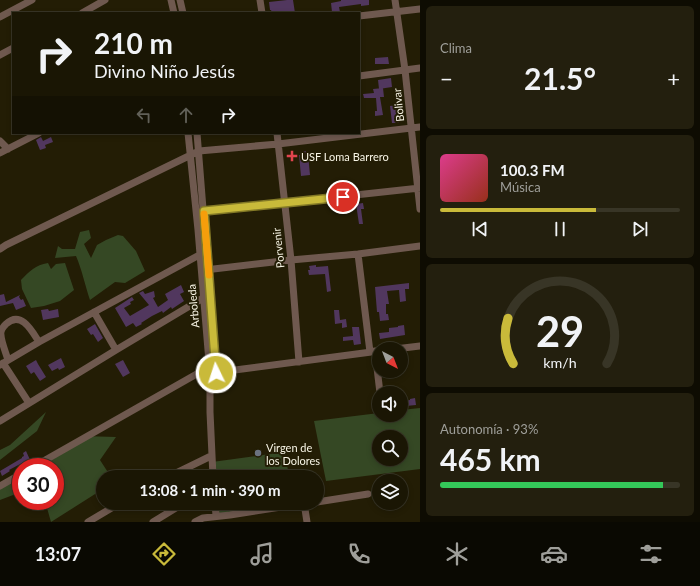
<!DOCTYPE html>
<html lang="es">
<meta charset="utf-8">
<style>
body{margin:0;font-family:Lato,sans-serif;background:#231f0e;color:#f1f3f6;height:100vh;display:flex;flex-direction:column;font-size:15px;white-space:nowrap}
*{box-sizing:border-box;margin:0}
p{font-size:13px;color:#9f9f9a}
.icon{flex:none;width:22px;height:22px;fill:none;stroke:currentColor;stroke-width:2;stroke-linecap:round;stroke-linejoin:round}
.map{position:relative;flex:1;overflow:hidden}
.sheet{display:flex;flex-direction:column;gap:6px;padding:6px;background:#0e0c02;width:280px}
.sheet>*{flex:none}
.guide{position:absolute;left:12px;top:12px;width:348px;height:122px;border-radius:0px;box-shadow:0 2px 6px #0003,0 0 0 1px #383526;background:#1a1604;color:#f1f3f6;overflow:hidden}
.needle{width:26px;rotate:138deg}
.fabs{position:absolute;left:372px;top:342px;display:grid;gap:8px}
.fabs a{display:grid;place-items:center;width:36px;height:36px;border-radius:50%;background:#1a1604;box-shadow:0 2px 6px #0003,0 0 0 1px #383526;font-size:20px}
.speed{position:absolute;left:12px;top:458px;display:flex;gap:8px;font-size:20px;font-weight:700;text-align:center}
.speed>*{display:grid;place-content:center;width:52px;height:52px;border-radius:50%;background:#1a1604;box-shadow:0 2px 6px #0003,0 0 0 1px #383526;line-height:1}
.speed .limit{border:6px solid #d22;background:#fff;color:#111}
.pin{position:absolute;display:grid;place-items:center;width:34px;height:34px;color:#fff;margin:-17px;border:2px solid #fff;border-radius:50%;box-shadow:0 1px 4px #0007}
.me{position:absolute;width:44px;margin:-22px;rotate:356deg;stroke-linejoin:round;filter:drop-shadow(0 0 3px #0008)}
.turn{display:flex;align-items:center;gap:14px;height:84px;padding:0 16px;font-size:18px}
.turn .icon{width:52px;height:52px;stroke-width:2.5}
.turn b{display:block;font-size:28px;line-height:34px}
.lanes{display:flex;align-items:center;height:38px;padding:0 16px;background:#0003;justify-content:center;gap:20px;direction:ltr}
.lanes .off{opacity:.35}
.big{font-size:30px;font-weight:700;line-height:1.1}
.sheet .card{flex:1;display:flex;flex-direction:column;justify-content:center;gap:6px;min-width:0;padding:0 14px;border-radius:6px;background:#231f0e}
.sheet .dial{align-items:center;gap:0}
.dial svg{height:104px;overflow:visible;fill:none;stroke:#383526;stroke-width:7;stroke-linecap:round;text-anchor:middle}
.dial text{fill:#f1f3f6;stroke:none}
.song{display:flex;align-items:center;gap:12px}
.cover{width:48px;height:48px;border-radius:6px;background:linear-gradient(135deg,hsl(330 70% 55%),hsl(10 70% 35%))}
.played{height:4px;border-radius:2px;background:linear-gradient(90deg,#c9ba3a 65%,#383526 65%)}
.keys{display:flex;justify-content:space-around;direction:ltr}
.heat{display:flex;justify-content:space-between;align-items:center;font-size:22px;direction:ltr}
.charge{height:6px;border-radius:3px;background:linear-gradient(90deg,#34c759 93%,#383526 0)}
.trip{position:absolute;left:96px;top:470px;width:228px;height:40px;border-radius:20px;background:#1a1604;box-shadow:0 2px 6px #0003,0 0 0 1px #383526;font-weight:700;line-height:40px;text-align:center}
.menu{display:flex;height:64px;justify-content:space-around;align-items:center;background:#0a0902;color:#9f9f9a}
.menu .icon{width:28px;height:28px}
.menu .current{color:#c9ba3a}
.menu b{font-size:18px;color:#f1f3f6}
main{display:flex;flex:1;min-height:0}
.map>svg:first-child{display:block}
.green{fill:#354824;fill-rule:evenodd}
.building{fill:#51375e}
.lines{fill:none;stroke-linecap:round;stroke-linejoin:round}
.minor{stroke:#6f594f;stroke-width:7}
.route-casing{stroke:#837926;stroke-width:10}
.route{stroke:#c9ba3a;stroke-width:7}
.slow{stroke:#f59e0b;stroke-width:7}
.health-dot{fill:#e0444e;stroke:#231d05;stroke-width:1.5}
.worship-dot{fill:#6b7280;stroke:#231d05;stroke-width:1.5}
.labels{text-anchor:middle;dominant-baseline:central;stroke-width:4;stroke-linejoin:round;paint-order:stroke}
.street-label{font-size:11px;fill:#f8f5e6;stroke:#231d05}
.poi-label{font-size:11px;fill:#f8f5e6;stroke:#231d05;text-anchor:start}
</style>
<main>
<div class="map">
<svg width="420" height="522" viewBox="0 0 420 522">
<rect width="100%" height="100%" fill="#231d05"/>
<!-- green -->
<path class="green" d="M89 230 91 238 84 244 91 258 97 245 106 240 118 235 123 236 136 251 145 271 125 283 115 282 90 300C85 285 82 270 76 256L55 258 58 246 62 249H75L80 232Z
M48 263 51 269 56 264 65 263 74 290 60 301 44 306 31 308 22 289 21 280C30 271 35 265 48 263Z
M420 408V469L326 481 314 421 379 413V415H401V410ZM379 437H401V459H379Z
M46 412 37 431 0 460V450L10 445Z
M82 436 116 437 100 460 111 477H103V489L51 522 45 501H55V467H28Z
M285 452 289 477H214L212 462Z
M21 471V492L0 500V483Z
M218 503H294L219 514Z"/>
<!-- building -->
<path class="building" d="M287 0H293L295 13H272L271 10H270L269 2Z
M341 0H369V5L361 6V4L339 7 340 12H332L331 3 341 1Z
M388 57 389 64H375V58Z
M391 78 392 87 379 89 378 80Z
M383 88 384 97H380L383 115 375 116V111H377L376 98H364L363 94 374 93 373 89Z
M400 105 401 112H398L399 123H392L390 106Z
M41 137 43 141 51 137 53 142 45 145 46 148 40 150 36 140Z
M306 151V155L308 154 310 175 301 176 299 155H301L300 152Z
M363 203 364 209H361L363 224H359L356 204Z
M316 265V267L328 266 331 291 327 292 325 274 309 275 308 270H310L309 266Z
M409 283V289H405L406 301 400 302 399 290 387 291 389 304H386V314H388L389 320 380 321 379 312H377L375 287Z
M181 285 184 292 180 294 184 301 172 309 171 307 163 313 162 311 152 316 141 323 142 324 136 327 133 323 126 327 115 308 132 297 134 300 130 302 131 304 124 308 130 316 149 305 139 293 143 291 145 294 154 291 155 297 153 298 158 307 168 300 165 294Z
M4 294 6 302 20 295 19 297 21 300 23 299 26 306 16 310 13 303 0 306V295Z
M48 309 49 311 58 309 59 317 43 320 41 310Z
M334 310H339L340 320 346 319 347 327 342 328V323L335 324Z
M95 324 103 338 98 342 93 334 91 335 87 329Z
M404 325 405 335 380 339 379 333 389 332V328L398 327V326Z
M352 327H359L361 344 354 345 353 340 343 341V337L353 336Z
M61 358 65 367 59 370 58 368 52 371 48 365Z
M36 360 38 364 46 377 40 381 34 372 31 374 26 366Z
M123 360 130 373 123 377 115 364Z
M415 398 416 405 406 406V408H401V401L410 400V399Z
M26 451 31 462 28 465V463L25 465 24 462 9 470 10 471 2 476 0 471 22 458V457L24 456 23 453Z"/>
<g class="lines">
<!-- minor -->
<path class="minor" d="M171 0 174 13
M180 0 183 13
M260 0 262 13
M395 0 405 70 420 209
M82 13 105 0
M359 16 420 9
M0 17 32 0
M0 55 13 48
M359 76 420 68
M188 133 198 230 210 374V412L213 477
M197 133 216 373
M277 133 291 260 299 362
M0 141 8 149
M0 153 39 133
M199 212 420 188
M0 249 6 245 199 151 278 144 420 127
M358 254 370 352
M205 270 291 260 358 254 420 246
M94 312 116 350
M395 349 420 346
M375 351 380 393
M8 360C6 353 1 341 1 335 0 331 3 327 6 324 21 310 32 331 39 342
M3 363 29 403
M0 365 39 342 203 253
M212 373 379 351
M0 421 116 350 203 298
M33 467 209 367
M168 477 211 456
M0 486 21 474
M317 502 368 494
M215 503 216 516
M304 503 307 522
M88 522 120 503
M153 522 184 503
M195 522 203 518 230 515 307 503"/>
</g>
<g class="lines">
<!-- route casing -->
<g class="route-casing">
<path id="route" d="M216 373 204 211 343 197"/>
</g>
<!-- route -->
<use href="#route" class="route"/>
<!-- slow -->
<path class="slow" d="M204 214 209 275"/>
</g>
<!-- markers -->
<path class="health-dot" d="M290 150h4v4h4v4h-4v4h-4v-4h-4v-4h4z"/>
<circle class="worship-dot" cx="258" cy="453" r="4"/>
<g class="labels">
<!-- street labels -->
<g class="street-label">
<text transform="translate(398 105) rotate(-96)">Bolivar</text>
<text transform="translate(278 248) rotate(-96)">Porvenir</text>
<text transform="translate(193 306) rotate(-95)">Arboleda</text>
</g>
<!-- poi labels -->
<g class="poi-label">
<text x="301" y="156">USF Loma Barrero</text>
<text x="266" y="447">Virgen de<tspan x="266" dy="13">los Dolores</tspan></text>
</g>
</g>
</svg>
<div class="fabs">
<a><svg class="needle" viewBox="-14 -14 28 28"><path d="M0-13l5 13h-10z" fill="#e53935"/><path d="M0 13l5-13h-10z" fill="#9f9f9a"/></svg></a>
<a><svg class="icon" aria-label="sound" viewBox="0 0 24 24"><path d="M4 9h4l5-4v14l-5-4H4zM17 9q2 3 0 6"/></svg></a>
<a><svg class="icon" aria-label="search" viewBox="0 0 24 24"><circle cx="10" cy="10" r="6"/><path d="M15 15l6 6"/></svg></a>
<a><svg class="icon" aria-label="layers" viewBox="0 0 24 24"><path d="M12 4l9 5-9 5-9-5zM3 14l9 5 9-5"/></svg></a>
</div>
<div class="speed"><div class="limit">30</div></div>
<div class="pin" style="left:343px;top:197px;background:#d93025"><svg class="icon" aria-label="arrive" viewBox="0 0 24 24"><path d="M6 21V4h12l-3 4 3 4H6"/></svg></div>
<svg class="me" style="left:216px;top:373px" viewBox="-20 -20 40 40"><circle r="17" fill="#c9ba3a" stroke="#fff" stroke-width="3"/><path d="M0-11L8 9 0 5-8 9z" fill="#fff"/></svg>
<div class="trip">13:08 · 1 min · 390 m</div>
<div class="guide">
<div class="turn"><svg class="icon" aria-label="right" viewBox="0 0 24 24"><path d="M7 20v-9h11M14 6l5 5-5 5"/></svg><div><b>210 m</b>Divino Niño Jesús</div></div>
<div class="lanes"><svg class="icon off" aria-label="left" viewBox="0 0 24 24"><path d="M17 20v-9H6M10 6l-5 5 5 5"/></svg><svg class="icon off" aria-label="ahead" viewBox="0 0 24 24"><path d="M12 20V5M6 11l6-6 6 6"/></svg><svg class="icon" aria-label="right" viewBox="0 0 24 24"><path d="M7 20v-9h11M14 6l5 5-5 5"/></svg></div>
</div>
</div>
<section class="sheet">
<div class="card"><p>Clima</p>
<div class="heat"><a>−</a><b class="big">21.5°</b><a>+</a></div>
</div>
<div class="card">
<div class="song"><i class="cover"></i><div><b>100.3 FM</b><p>Música</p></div></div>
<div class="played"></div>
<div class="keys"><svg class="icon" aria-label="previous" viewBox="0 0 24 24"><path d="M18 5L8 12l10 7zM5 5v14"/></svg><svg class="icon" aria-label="pause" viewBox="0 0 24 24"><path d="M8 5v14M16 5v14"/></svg><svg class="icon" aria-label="next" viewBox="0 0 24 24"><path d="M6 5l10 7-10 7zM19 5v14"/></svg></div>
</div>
<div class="card dial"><svg viewBox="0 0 100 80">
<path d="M14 69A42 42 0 1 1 86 69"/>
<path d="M14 69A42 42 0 0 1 10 34" stroke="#c9ba3a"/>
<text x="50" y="56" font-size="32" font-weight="700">29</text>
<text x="50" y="72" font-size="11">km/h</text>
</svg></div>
<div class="card"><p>Autonomía · 93%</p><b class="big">465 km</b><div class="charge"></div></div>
</section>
</main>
<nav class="menu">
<b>13:07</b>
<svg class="icon current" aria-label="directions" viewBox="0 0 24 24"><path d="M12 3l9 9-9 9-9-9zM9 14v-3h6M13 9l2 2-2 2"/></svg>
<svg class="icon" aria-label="music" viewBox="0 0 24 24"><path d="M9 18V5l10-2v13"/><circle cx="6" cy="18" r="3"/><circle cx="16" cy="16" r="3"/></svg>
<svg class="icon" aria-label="phone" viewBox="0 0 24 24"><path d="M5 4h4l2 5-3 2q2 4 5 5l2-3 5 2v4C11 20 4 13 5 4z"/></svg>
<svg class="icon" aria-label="climate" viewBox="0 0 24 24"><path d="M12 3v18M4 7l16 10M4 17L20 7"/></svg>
<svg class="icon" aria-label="car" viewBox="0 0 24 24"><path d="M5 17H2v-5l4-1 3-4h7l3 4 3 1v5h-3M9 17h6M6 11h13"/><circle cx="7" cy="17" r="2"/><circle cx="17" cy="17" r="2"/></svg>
<svg class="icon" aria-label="filters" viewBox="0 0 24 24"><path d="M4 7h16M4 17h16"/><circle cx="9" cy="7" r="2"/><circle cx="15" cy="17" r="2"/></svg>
</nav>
